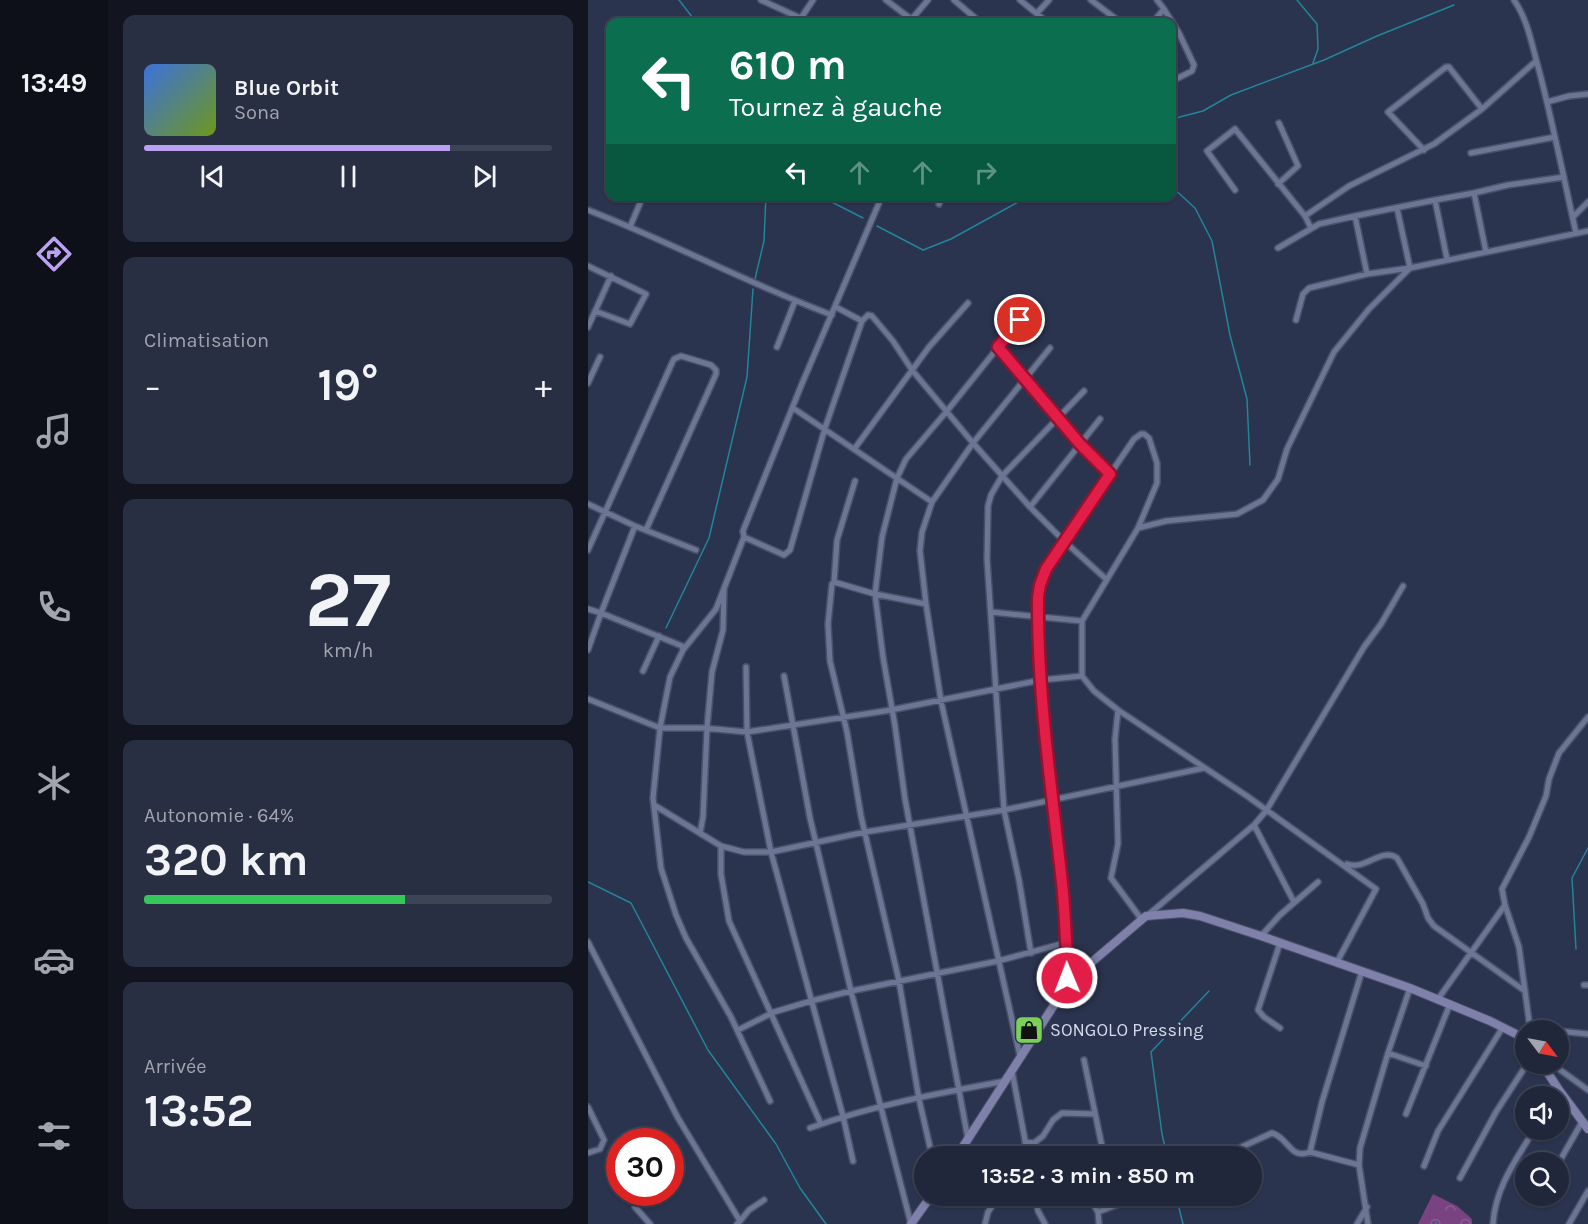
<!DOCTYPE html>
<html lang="fr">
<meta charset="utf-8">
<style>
body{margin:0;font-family:Karla,sans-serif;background:#282f42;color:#f1f3f6;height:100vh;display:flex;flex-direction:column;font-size:22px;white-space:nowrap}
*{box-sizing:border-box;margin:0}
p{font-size:20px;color:#a2a5af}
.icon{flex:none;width:33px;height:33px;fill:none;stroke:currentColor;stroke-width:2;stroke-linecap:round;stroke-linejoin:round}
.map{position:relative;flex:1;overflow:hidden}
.sheet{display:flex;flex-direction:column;gap:15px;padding:15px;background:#121520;width:480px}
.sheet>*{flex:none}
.banner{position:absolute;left:18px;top:18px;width:570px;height:183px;border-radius:12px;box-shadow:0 2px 4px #0004,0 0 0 2px #3d4455;background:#0b6e4f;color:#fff;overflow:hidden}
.needle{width:39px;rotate:122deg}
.buttons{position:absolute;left:927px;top:1020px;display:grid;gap:12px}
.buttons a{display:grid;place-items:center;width:54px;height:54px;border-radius:50%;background:#20273b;box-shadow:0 2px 4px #0004,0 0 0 2px #3d4455;font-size:30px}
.speed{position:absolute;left:18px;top:1128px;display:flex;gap:12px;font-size:30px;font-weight:700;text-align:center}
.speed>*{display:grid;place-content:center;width:78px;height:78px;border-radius:50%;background:#20273b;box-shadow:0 2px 4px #0004,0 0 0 2px #3d4455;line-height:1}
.speed .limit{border:9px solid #d22;background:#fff;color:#111}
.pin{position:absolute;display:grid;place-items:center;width:51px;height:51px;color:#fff;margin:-26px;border:3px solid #fff;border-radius:50%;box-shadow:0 2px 6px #0007}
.me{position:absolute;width:66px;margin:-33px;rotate:359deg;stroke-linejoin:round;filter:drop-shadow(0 0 4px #0008)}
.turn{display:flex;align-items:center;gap:21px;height:126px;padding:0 24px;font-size:27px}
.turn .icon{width:78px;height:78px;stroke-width:2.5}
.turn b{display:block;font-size:42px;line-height:51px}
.lanes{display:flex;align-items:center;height:57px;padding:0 24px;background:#0003;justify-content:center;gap:30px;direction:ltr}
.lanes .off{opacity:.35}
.big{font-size:45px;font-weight:700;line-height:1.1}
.sheet .card{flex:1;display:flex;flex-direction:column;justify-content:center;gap:9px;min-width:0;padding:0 21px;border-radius:12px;background:#282f42}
.sheet .dial{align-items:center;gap:0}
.dial b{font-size:78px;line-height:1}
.song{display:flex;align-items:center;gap:18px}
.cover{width:72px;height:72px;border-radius:9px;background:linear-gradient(135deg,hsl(220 70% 55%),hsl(80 70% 35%))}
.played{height:6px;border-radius:3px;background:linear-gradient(90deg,#bca0f2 75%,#3d4455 75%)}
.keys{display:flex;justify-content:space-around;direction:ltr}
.heat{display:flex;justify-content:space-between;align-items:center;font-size:33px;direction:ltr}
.charge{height:9px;border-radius:4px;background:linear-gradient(90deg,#34c759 64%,#3d4455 0)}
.trip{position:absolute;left:326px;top:1146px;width:348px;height:60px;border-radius:30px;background:#20273b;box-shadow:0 2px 4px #0004,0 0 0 2px #3d4455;font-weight:700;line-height:60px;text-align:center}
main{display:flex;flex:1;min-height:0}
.tabs{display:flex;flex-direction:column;width:108px;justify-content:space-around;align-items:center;background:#0d1018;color:#a2a5af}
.tabs .icon{width:42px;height:42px}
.tabs .on{color:#bca0f2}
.tabs b{font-size:27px;color:#f1f3f6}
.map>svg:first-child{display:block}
.forest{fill:url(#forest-crowns)}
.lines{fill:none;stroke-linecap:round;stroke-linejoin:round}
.stream{stroke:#23849a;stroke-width:1.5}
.street-casing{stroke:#4a5067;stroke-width:8}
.secondary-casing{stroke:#4a5067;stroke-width:10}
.street{stroke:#6b7694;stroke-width:5}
.secondary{stroke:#7f81ab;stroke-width:8}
.route-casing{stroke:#92132f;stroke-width:15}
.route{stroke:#e11d48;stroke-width:10}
.labels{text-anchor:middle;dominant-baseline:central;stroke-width:6;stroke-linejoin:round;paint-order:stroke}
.poi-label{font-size:18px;fill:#d4daeb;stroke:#2b344f;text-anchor:start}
</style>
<main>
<nav class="tabs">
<b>13:49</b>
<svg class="icon on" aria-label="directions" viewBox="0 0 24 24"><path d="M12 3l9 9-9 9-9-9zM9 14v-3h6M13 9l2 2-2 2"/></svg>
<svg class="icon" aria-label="music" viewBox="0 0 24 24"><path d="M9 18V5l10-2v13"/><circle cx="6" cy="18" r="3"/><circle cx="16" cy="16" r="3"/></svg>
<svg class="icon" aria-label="phone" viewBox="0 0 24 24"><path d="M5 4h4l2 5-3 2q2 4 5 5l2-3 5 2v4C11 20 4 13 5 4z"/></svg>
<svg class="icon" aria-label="climate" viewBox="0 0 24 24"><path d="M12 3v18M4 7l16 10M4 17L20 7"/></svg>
<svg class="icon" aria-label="car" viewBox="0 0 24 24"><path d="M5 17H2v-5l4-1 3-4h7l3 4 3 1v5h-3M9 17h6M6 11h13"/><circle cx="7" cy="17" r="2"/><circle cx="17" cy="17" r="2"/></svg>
<svg class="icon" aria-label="filters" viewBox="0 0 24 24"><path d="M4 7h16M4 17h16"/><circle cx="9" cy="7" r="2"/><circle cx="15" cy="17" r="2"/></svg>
</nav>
<section class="sheet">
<div class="card">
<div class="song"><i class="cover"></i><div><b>Blue Orbit</b><p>Sona</p></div></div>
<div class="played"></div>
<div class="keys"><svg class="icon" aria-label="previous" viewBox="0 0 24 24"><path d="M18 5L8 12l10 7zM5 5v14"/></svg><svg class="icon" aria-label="pause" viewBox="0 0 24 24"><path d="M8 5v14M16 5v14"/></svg><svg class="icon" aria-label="next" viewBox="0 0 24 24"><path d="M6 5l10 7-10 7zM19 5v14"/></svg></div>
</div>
<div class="card"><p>Climatisation</p>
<div class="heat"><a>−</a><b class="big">19°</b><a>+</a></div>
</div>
<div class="card dial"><b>27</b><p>km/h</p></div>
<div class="card"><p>Autonomie · 64%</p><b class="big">320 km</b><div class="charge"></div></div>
<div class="card"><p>Arrivée</p><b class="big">13:52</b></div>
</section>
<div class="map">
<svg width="1000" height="1224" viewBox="0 0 1000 1224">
<defs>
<pattern id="forest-crowns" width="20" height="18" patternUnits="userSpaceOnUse" patternTransform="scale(1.5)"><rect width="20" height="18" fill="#794381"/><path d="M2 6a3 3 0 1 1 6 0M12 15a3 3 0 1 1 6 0" fill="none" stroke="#8b5e93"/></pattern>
</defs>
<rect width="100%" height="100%" fill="#2b344f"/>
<!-- forest -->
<path class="forest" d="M845 1194 869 1206 884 1219V1224H830Z"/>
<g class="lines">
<!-- stream -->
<path class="stream" d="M91 0 108 22
M709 0 729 24 730 49 725 63
M584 119 615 111 643 95 736 60 789 36 866 5
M584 187 607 208 624 241 642 335 659 399 662 465
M232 196 275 218
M289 226 335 250 363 239 441 196
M167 279 176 241 178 196
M78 628 121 538 159 377 165 289
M0 882 43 903 120 1050 188 1144 212 1188 238 1224
M988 949 984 878 1000 848
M579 1156 574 1134 563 1052 621 991
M588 1196 595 1224
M848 1222V1224"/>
<!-- street casing -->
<g class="street-casing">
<path id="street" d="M173 0 221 22
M298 0 327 22
M366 0 392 22
M432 0 459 22
M503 0 532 22
M926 0C940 20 944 46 951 70 965 124 976 179 988 233
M576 9 591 33 606 65 604 71 584 81
M449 13 461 0
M213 18 225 0
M322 21 340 0
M565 22 576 9 569 0
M959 102 981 96 1000 94
M836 150 800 112 858 67H861L894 109
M883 153 967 137
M690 184 710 166 691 123
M647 190 619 151 647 129 717 216 723 228
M847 200 886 193
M351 204 354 196
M809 208 822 268
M0 210C83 242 161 284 244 315
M717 216 761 186 846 144 894 109 948 61
M985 217 1000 202
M42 227 55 196
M690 248 731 224 767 216
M898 252 886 193 920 185 976 177
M0 266 58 294 42 324 7 311
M779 274 767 216 847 200 859 259
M248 307 274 321 237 428 202 550 196 555 156 537 155 531 213 386 294 196
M708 320 715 294 721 288 779 274 822 268 1000 231
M274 321 280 315 284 316 305 341 324 370 385 443 442 507
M0 327 23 276
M189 347 207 301
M410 347 492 444 522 474
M0 383 12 357
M205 408 344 502
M512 419 442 507 476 541 518 579
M267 448 341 347 380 303
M0 504 47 526 108 550
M47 526 13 613 94 646 95 650 82 677 72 728 65 798 73 868 88 915 98 938 143 1017 182 1101
M550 528 578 521 649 514 675 500 690 479 699 449 746 352 781 309 822 268
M0 550 84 363 86 359 93 356 123 365 128 370V374L58 530
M246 582 249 540 267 481
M338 604 287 594 246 582 244 584 240 624 242 661 259 732 273 816 311 981 331 1099 344 1156
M0 609 13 613 0 650
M403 612 494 621
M95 650 128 609 156 537
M158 667 159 732 183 852 255 1116 265 1161
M55 671 71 636
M196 676 222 818 263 991 323 1224
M0 699 72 728H116L159 732 303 710 453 680 494 676
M530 710 527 739 530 844 523 878 554 920
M66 805 133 846 156 852H183L277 832 416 810 616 768
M666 825 706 902
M112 833 115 817 119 728 124 672 135 630 136 589
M133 846V874L141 921 233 1124
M759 864C777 871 793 847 809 858L835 904 840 918 846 926 937 991
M560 915 666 825 678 811 776 647 793 624 815 586
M673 936 692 915 730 882
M0 942 90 1118 152 1221 149 1224
M443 953 431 880 416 810 399 559 400 506 403 495 414 476 496 391
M996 985H1000
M477 986 480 965 474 878 458 742 450 597 454 577 463 561 546 439 553 434H556L561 438 569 463V483L550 528 494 621V676L506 691 530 710 659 796 788 889 749 962
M850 999 917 905
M692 1028 676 1017 670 1010 692 943
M942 1028 931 947 917 905 914 889 941 837 958 796 961 779 971 753 1000 717
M150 1030 186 1012 223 1001 263 991 410 961 477 943
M940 1030 942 1028 969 1030
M970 1031 1000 1034
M800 1053 838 1066
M432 1056 353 701 338 604 332 551 334 532 344 502 385 443 462 348
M496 1060 516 1156
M964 1064 1000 1090
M424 1071 440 1156
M0 1107 16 1140 12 1149 0 1153
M818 1114 862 1004
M222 1128C285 1105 352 1093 418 1081
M380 1139 317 799 307 726 295 657 287 594 294 537 309 478 318 459 359 411 432 320
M437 1142 446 1143 455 1136 465 1120 474 1113 507 1114
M446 1143 457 1156
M634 1156 684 1133C701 1138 702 1160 722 1152
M970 1164 994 1122
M771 1165 722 1152 734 1102 774 971
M836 1166 850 1131 915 1027
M872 1178 908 1112 939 1064
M447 1196 450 1211 457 1224
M500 1196 510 1212 511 1224
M47 1207 62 1224
M510 1212 552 1196
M152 1221 161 1210 176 1200
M397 1224 400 1212 411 1196
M769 1224 779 1207
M780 1224 771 1165 772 1148 800 1053 822 988
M905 1224C907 1188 928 1160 946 1130
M981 1224 1000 1191"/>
</g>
<!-- secondary casing -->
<g class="secondary-casing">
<path id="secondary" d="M954 1064 971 1090 1000 1129
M369 1156 477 988 498 967 558 916 595 913 612 916 673 936 822 988 902 1021 934 1037 938 1041
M323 1224 343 1196"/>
</g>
<!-- street -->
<use href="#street" class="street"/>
<!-- secondary -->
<use href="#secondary" class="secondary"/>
</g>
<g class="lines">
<!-- route casing -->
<g class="route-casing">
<path id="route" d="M432 320 410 347 492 444 522 474 458 569 452 585 450 597C449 690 463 783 473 874 477 905 477 935 480 965L479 978"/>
</g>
<!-- route -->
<use href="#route" class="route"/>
</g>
<!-- icons -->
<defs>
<g id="shop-square" transform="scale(1.5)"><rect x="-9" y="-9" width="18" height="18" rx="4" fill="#7bd156" stroke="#2b344f"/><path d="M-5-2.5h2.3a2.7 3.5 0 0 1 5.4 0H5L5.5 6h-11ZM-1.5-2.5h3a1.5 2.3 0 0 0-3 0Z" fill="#111"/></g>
</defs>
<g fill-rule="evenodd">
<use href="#shop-square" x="441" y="1030"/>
</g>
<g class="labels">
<!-- poi labels -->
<g class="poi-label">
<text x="462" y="1030">SONGOLO Pressing</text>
</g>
</g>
</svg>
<div class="buttons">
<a><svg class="needle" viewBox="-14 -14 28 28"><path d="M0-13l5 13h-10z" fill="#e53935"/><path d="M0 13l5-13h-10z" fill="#a2a5af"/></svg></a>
<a><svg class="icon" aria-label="sound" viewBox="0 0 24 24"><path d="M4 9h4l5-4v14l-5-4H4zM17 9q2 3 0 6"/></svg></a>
<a><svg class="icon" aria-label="search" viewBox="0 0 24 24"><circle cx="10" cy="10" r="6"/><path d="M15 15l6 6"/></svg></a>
</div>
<div class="speed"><div class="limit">30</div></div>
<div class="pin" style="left:432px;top:320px;background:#d93025"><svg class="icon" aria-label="arrive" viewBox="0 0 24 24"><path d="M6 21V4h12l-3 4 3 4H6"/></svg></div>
<svg class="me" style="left:479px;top:978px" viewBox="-20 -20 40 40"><circle r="17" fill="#e11d48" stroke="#fff" stroke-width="3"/><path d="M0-11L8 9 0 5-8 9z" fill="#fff"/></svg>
<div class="trip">13:52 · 3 min · 850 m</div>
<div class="banner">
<div class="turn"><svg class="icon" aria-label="left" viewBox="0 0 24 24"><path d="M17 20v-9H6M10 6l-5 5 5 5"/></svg><div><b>610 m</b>Tournez à gauche</div></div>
<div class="lanes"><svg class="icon" aria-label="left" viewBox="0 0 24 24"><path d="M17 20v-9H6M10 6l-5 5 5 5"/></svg><svg class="icon off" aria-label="ahead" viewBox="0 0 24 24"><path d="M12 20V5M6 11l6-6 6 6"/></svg><svg class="icon off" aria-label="ahead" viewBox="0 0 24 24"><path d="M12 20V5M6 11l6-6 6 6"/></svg><svg class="icon off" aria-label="right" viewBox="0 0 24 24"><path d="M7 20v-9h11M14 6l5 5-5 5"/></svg></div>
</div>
</div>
</main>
